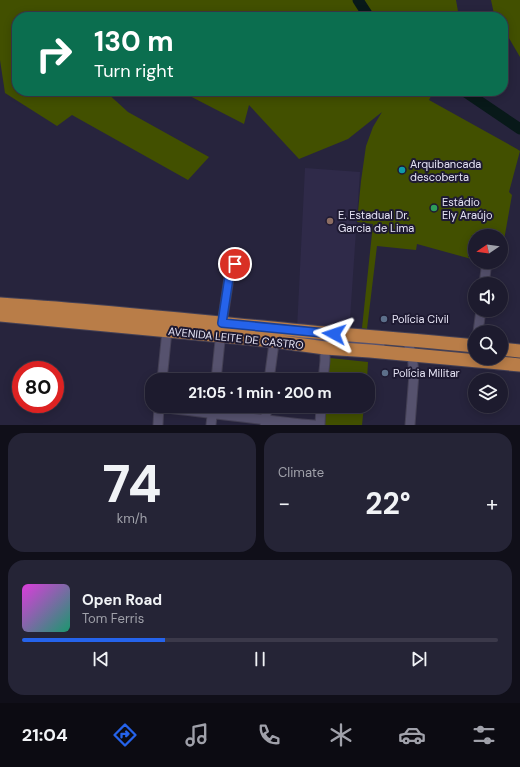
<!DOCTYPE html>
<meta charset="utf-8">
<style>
body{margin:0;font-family:"DM Sans",sans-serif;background:#252436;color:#f1f3f6;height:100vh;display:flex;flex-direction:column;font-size:15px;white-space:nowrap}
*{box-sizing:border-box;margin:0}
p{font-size:13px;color:#a0a1aa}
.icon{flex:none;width:22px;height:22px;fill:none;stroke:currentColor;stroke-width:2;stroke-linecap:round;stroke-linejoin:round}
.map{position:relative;height:425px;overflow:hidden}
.panel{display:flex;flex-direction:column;gap:8px;padding:8px;background:#100f19;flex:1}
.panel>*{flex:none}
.hud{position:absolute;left:12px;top:12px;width:496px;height:84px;border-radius:16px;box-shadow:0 2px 10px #0003,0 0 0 1px #3b394a;background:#0b6e4f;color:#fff;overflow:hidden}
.needle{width:26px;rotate:257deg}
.buttons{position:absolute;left:468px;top:229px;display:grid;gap:8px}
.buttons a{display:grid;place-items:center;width:40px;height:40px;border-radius:50%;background:#1d1b2e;box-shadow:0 2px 10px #0003,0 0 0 1px #3b394a;font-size:20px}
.speed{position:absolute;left:12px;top:361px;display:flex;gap:8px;font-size:20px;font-weight:700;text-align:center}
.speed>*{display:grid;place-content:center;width:52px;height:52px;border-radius:50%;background:#1d1b2e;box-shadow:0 2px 10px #0003,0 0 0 1px #3b394a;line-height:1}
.speed .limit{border:6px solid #d22;background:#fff;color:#111}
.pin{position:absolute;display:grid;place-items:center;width:34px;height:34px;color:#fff;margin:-17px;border:2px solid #fff;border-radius:50%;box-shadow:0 1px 4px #0007}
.me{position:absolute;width:44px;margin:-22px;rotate:275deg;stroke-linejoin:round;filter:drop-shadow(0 0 3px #0008)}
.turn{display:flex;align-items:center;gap:14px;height:84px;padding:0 16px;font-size:18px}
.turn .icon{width:52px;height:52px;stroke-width:2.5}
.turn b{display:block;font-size:28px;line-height:34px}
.big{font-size:30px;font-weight:700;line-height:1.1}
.panel .widget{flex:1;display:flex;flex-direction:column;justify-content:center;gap:6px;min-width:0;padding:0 14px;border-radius:16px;background:#252436}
.panel .dial{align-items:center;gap:0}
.dial b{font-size:52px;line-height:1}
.song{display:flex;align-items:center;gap:12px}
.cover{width:48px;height:48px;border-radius:6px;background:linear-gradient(135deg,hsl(300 70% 55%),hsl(160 70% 35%))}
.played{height:4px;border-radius:2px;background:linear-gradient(90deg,#2563eb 30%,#3b394a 30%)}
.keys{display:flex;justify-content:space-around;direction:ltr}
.heat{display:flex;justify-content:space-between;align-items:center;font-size:22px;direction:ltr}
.panel .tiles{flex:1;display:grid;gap:8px;grid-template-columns:1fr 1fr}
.widget:last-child{grid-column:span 2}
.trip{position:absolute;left:145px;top:373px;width:230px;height:40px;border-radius:16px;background:#1d1b2e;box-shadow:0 2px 10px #0003,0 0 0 1px #3b394a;font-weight:700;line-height:40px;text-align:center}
.menu{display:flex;height:64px;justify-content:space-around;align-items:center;background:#0c0b12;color:#a0a1aa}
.menu .icon{width:28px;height:28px}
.menu .on{color:#2563eb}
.menu b{font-size:18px;color:#f1f3f6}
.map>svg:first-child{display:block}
.built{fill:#2f2a49}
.green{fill:#425000}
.water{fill:#081919}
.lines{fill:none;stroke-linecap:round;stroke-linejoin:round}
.river{stroke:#081919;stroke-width:11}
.minor-casing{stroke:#444055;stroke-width:11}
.highway-casing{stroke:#444055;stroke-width:15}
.minor{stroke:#56526e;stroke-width:9}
.highway{stroke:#b97d48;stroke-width:13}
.route-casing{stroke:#184099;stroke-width:10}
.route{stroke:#2563eb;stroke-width:7}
.culture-dot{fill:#0f9aa8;stroke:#1e1a32;stroke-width:1.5}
.leisure-dot{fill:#2e9e5b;stroke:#1e1a32;stroke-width:1.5}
.education-dot{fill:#8d6e63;stroke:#1e1a32;stroke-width:1.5}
.service-dot{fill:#5c6f8a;stroke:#1e1a32;stroke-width:1.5}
.labels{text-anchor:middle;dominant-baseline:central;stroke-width:4;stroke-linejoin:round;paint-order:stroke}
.poi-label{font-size:11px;fill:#e5e3f4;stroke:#1e1a32;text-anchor:start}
.street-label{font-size:11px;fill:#e5e3f4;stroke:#1e1a32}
</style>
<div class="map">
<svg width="520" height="425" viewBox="0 0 520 425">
<rect width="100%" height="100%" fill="#27243d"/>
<!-- built -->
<path class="built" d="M305 168 360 172 349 334 297 329Z"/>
<!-- green -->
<path class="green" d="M0 0H456L459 17H17V91H105L128 112 209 157 188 180 72 115 57 126 5 93 0 60Z
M491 0H520V57L503 28V17H496L494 14Z
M180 91H429L433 92 429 100 517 149 520 151 509 192 512 195 501 257V236H475V260L417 244 416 250 377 246 367 329 362 328 373 224 357 222 361 181 366 146 373 127 382 112 348 139 299 159 249 105 244 124Z
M330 358 368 362 367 380H328Z
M325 406H364L362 425H323Z"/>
<!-- water -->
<path class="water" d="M472 235 480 236H475V258L468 257Z"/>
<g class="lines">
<!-- river -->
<path class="river" d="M358 0 369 17
M464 91 520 129"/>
<!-- minor casing -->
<g class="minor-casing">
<path id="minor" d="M484 284 487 262
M478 332 481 310
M287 337 380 345
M407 340 412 355 414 374 410 425
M162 380 167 331
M216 380 221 331 230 271C233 264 238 264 245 262
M269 380 275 336
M323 380 325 361V343
M159 407C211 413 262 420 314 425
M158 425 159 406
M211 425 213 406
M265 425 267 406
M320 425 321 406"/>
</g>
<!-- highway casing -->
<g class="highway-casing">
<path id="highway" d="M0 304C108 311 216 323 324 333 374 337 425 341 475 346
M0 315 274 341 325 348 370 351 520 365
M501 349 520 351"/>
</g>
<!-- minor -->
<use href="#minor" class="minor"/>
<!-- highway -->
<use href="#highway" class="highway"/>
</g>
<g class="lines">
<!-- route casing -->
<g class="route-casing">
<path id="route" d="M235 264 232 266 230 271 222 323 334 334"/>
</g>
<!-- route -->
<use href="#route" class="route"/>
</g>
<!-- markers -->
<circle class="culture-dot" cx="402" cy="170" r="4"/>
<circle class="leisure-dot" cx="434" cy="208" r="4"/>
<circle class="education-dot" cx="330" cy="221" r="4"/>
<g class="service-dot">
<circle cx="384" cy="319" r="4"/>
<circle cx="385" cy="373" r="4"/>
</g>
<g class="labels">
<!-- poi labels -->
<g class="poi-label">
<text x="410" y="164">Arquibancada<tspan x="410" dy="13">descoberta</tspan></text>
<text x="442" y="202">Estádio<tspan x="442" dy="13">Ely Araújo</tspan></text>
<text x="338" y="215">E. Estadual Dr.<tspan x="338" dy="13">Garcia de Lima</tspan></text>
<text x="392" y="319">Polícia Civil</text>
<text x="393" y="373">Polícia Militar</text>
</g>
<!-- street labels -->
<g class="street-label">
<text transform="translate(236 338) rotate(6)">AVENIDA LEITE DE CASTRO</text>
</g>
</g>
</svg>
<div class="buttons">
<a><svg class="needle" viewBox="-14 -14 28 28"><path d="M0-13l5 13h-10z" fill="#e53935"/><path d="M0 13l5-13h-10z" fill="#a0a1aa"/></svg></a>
<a><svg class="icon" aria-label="sound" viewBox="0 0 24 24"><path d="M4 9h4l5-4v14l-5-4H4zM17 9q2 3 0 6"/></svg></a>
<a><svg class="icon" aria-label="search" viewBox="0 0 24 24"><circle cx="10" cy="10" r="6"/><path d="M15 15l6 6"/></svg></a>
<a><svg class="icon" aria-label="layers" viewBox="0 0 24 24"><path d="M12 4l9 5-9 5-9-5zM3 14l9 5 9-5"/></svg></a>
</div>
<div class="speed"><div class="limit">80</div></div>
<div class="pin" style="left:235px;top:264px;background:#d93025"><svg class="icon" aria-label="arrive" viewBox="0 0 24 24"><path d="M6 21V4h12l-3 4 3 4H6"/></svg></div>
<svg class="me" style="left:334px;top:334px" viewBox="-20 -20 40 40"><path d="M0-17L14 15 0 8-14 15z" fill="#2563eb" stroke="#fff" stroke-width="4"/></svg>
<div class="trip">21:05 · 1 min · 200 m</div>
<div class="hud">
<div class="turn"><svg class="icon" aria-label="right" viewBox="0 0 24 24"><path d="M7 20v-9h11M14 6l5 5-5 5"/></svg><div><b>130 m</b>Turn right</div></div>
</div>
</div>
<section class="panel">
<div class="tiles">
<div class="widget dial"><b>74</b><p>km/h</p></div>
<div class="widget"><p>Climate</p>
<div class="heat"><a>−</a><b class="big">22°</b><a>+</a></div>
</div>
<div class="widget">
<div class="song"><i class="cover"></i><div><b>Open Road</b><p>Tom Ferris</p></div></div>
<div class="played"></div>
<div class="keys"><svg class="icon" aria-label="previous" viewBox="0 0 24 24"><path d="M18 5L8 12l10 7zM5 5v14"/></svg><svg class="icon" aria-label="pause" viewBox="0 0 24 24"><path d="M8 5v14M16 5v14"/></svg><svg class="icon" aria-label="next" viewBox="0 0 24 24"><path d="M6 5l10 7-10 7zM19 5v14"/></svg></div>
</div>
</div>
</section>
<nav class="menu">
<b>21:04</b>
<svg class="icon on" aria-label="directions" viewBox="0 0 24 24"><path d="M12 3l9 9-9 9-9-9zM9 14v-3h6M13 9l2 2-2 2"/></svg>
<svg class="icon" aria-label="music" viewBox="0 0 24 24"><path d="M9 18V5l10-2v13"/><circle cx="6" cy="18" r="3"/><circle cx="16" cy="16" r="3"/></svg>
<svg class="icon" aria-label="phone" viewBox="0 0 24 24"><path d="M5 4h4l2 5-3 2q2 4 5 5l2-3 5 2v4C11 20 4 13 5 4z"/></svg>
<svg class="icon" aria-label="climate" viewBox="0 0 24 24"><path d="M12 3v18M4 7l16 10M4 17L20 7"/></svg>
<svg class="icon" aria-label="car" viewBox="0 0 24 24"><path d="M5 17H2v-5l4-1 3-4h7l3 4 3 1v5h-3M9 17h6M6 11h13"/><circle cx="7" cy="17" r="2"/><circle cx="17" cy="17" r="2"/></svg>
<svg class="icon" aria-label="filters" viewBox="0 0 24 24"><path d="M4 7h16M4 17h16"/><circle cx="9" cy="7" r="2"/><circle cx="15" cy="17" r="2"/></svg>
</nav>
